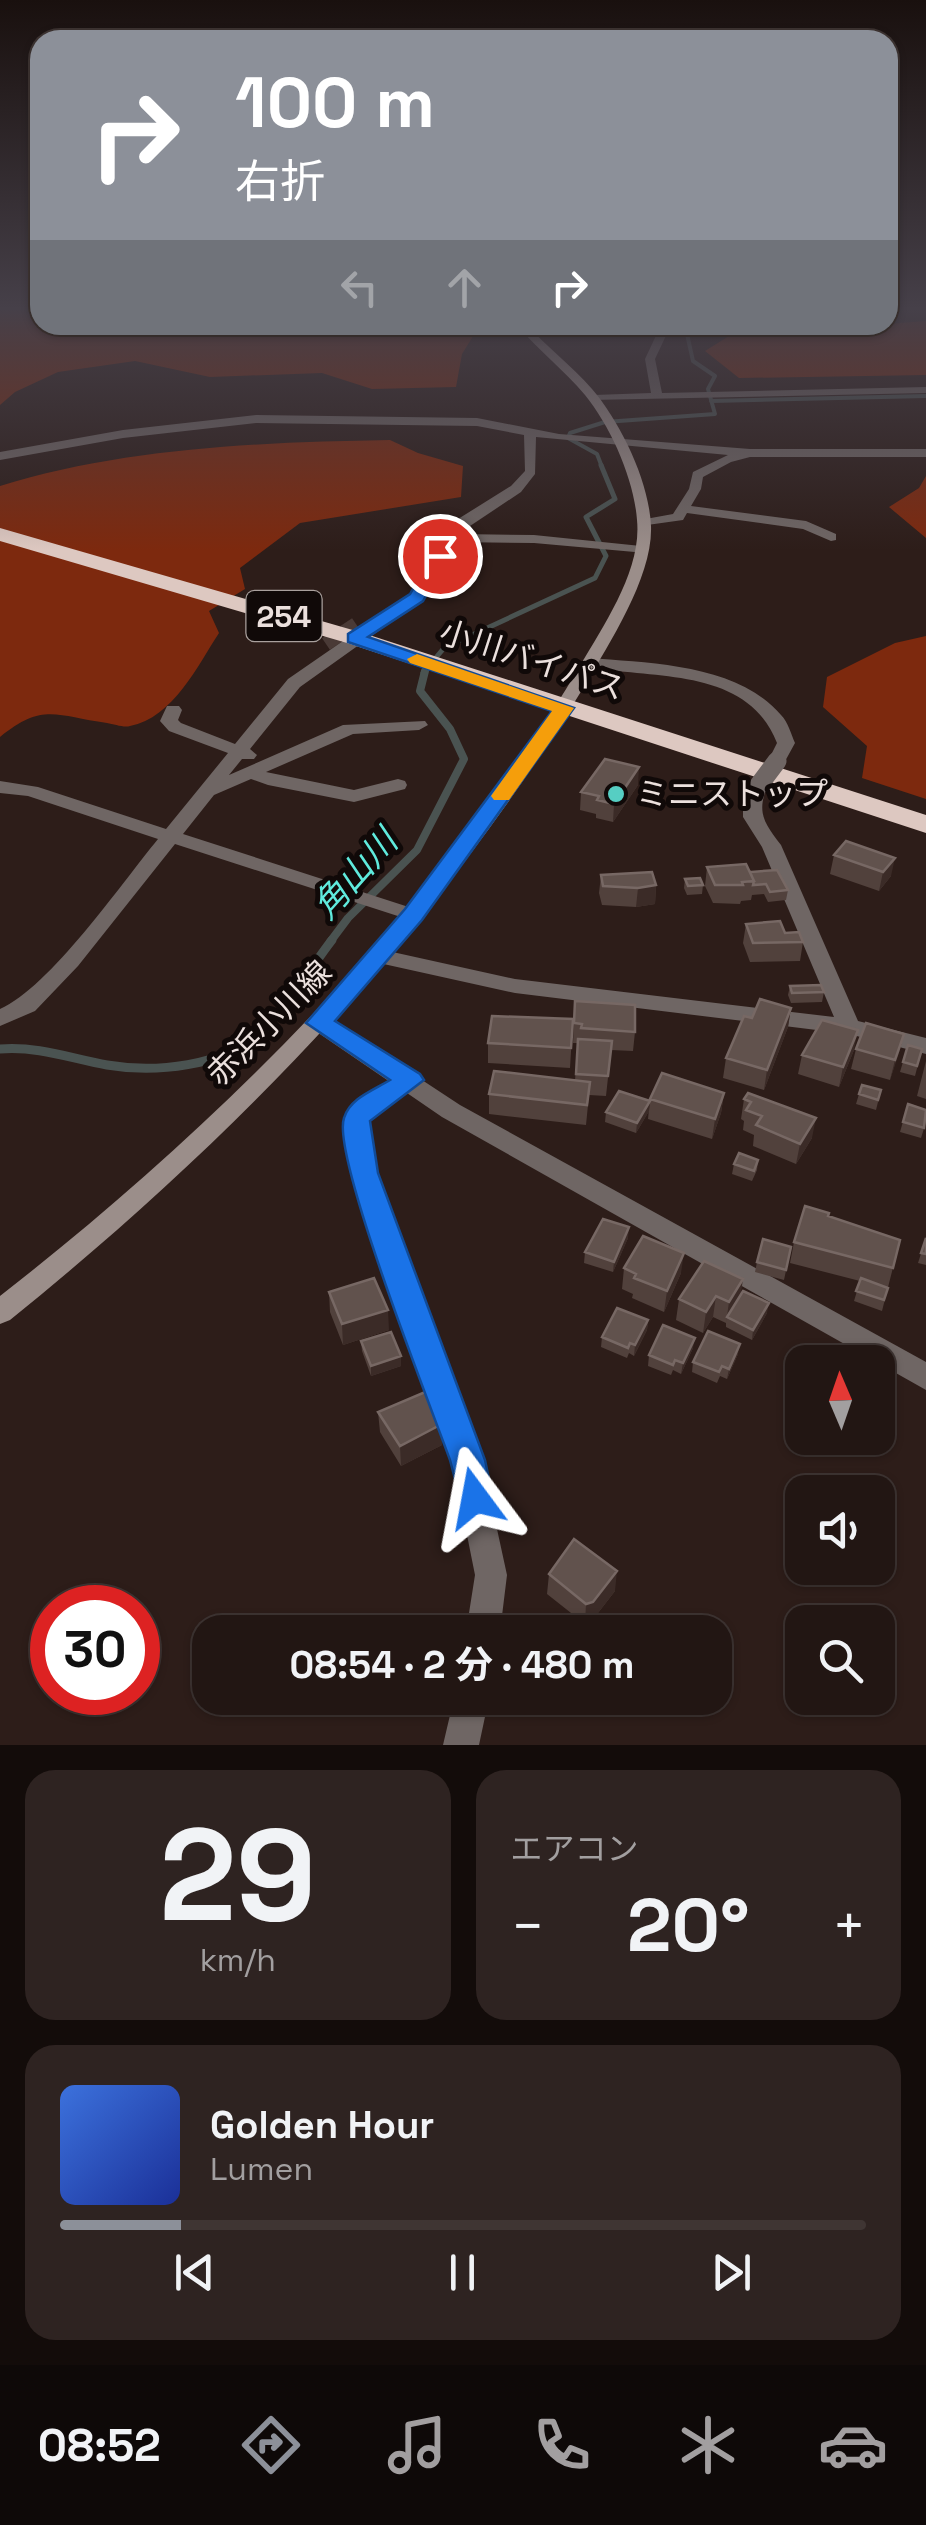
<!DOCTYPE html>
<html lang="ja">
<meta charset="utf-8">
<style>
body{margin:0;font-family:"Space Grotesk","Noto Sans JP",sans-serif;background:#2e2321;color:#f1f3f6;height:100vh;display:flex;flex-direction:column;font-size:38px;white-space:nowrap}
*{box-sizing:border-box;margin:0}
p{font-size:32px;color:#a29fa0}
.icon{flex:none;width:55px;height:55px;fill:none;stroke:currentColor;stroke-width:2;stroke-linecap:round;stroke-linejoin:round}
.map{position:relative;height:1745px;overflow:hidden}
.details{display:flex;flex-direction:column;gap:25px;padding:25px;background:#130c0a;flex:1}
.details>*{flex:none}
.hud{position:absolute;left:30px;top:30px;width:868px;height:305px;border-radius:30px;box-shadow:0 2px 8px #0004,0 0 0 2px #3f3533;background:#8c9099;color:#fff;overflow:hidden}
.needle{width:65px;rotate:358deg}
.fabs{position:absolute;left:785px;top:1345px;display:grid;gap:20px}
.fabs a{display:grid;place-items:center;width:110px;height:110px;border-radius:20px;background:#221613;box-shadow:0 2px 8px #0004,0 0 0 2px #3f3533;font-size:50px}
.speed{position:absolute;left:30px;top:1585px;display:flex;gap:20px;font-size:50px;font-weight:700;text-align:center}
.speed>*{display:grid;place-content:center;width:130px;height:130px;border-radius:50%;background:#221613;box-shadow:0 2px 8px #0004,0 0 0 2px #3f3533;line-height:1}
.speed .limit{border:15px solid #d22;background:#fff;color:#111}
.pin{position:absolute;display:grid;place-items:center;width:85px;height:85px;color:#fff;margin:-42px;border:5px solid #fff;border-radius:50%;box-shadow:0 2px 10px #0007}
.me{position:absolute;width:110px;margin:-55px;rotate:347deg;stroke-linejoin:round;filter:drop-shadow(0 0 8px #0008)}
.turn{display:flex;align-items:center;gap:35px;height:210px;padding:0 40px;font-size:45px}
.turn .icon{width:130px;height:130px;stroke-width:2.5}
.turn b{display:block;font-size:70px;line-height:85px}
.lanes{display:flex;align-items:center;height:95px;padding:0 40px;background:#0003;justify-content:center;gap:50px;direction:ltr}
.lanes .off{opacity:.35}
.big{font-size:75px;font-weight:700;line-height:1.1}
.details .widget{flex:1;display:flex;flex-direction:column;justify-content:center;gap:15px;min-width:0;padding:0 35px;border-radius:30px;background:#2e2321}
.details .dial{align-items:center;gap:0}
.dial b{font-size:130px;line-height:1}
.song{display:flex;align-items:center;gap:30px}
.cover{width:120px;height:120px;border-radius:15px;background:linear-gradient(135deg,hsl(220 70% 55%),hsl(230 70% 35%))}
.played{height:10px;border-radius:5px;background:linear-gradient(90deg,#8c9099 15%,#3f3533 15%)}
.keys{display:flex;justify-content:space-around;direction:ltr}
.heat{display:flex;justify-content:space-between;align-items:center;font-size:55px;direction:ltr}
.details .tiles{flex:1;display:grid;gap:25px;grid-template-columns:1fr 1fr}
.widget:last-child{grid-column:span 2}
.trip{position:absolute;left:192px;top:1615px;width:540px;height:100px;border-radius:30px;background:#221613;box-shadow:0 2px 8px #0004,0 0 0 2px #3f3533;font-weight:700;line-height:100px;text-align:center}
.dock{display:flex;height:160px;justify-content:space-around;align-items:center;background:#0e0908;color:#a29fa0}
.dock .icon{width:70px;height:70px}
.dock .selected{color:#8c9099}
.dock b{font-size:45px;color:#f1f3f6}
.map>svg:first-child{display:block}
.forest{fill:#7d290e}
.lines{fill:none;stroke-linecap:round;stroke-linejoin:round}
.stream-far3{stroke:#4a5351;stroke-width:4}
.stream-far2{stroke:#4a5351;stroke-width:5}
.stream-far1{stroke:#4a5351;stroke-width:8}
.stream{stroke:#4a5351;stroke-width:9}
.street-tunnel{stroke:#4a3a36;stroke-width:14;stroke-dasharray:14 8;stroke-linecap:butt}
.street{fill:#6f6664;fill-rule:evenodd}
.secondary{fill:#9b8e8a;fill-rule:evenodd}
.highway{fill:#ddc8c1;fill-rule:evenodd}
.street-bridge{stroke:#6f6664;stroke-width:19}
.wall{fill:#51413c}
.shaded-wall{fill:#3b2b27}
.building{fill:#61524d;stroke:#776864;stroke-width:2.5}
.route{fill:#1a73e8;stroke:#114b97;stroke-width:2.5}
.slow{fill:#f59e0b}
.poi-dot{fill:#56cec3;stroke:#100908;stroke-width:4}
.labels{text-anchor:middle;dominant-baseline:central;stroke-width:10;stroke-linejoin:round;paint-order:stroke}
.shield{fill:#100908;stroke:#a9a09d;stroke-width:2.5}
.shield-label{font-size:30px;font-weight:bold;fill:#ebe0dd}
.street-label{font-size:32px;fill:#ebe0dd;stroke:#100908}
.poi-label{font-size:32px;fill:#ebe0dd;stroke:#100908;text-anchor:start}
.water-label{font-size:35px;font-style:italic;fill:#5feadd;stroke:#100908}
</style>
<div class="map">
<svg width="926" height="1745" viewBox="0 0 926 1745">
<rect width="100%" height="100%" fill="#2d1d19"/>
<!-- forest -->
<path class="forest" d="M0 307H40V325H480L462 354 456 387 372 389 322 373 210 377 135 361 58 372 15 392 0 405Z
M926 321V375L739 378 705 351 729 336Z
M390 440 418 453 463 466 461 497 300 523 240 568 245 589 209 611 219 633C198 665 173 718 130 726 124 728 114 724 107 723 56 716 43 702 0 737V486C122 448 263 442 390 440Z
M926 476V538L889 507 919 488Z
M926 636V799L862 778 867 746 823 707 827 677 895 643Z"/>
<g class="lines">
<!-- stream-far3 -->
<path class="stream-far3" d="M711 401 926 396
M602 467 597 454 568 438 570 433 605 422 715 414 708 389 715 376 693 361 685 325"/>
<!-- stream-far2 -->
<path class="stream-far2" d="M423 673 444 648 595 578 606 556 586 517 615 499 601 465"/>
<!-- stream-far1 -->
<path class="stream-far1" d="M330 942 348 918 417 850 464 759 450 729 420 691 425 671"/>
<!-- stream -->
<path class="stream" d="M0 1049C38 1046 70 1058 107 1065 154 1073 224 1067 261 1032 287 1009 310 968 332 940"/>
<!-- street-tunnel -->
<path class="street-tunnel" d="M326 644 356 624"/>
<!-- street -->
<path class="street" d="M661 325H671L655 359 662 393 926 387V393L590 400V396L594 395 651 393 645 359Z
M256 415 477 418 559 434 750 449H926V457H750L731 462 703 477 701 489 691 506 806 521 836 534V540L831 541 803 529 687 513 683 520 640 526V520L673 514 689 489 693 472 728 455 536 437 535 474 521 492 458 534 534 535 641 546 648 550 646 553 534 543 454 542 422 600 300 687 250 749 257 755 254 759H242L229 775 343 725 425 721 428 725 419 730 353 734 266 772 354 790 398 779 405 781 407 785 405 789 354 802 268 785 251 779 214 795 183 834 421 911 424 915 421 919H407L175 844 78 966 35 1011 0 1026V1009C50 987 121 884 158 839L28 796 0 793V781L38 787 166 829 228 753 169 731 160 721 167 706H179L182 710 178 720 181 723 235 744 288 679 411 594 441 540 439 538 450 524 511 486 525 471 524 435 477 426 256 423 123 438 0 460V452L123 430Z
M589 658C650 663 738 664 781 715 788 722 791 734 795 743L783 765H771L768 761 777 743C747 665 650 680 583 666V660Z
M759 779 768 785C756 812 764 823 781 845L858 1021 926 1038V1054L849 1034 515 993 379 963 368 956 379 949 515 979 834 1017 762 847 743 817V803L752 781Z
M319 1015 409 1072 418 1074 422 1080 460 1105 926 1362V1390L442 1117 407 1093 371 1116 368 1121 376 1173 482 1460 507 1575 500 1632H466L475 1575 452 1460 350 1173 344 1121 353 1104 390 1082 311 1028 308 1023 311 1018Z
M454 1698H489L479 1745H443Z"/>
<!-- secondary -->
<path class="secondary" d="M517 325H527C548 348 572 366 592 389 621 423 649 481 651 526 653 576 610 642 585 685 436 931 233 1140 10 1320L0 1324V1296C222 1123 436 909 580 666 604 624 642 570 637 520 634 479 611 427 585 395 564 370 538 350 517 325Z"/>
<!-- highway -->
<path class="highway" d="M0 528 363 633 926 815V833L347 643 0 541Z"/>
<!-- street-bridge -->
<path class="street-bridge" d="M759 785 777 761"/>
</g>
<!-- wall -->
<path class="wall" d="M638 785 613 822 596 818V814L580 810 581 792Z
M846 841 891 876 879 891 830 874 834 855Z
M707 867 750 872 788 890 786 900 768 902 764 894 752 895 751 900 741 901 740 904 713 903 705 886Z
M601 875 656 885 655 904 636 907 602 905 599 893Z
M685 879 703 885 702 894 687 895 684 888Z
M746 924 785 933 803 942 800 961 750 962 743 943Z
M790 986 824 992 822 1002 791 1003 788 995Z
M575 1001 635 1032 633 1051 611 1050 606 1096 589 1095 586 1125 489 1114V1094L575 1080 578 1043H573Z
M791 1008 788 1027 764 1090 723 1078 726 1058 752 1018Z
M552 1018 573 1019 570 1068 488 1063V1043Z
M904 1034 890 1080 851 1069 856 1049Z
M908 1045 922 1049 915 1076 900 1072Z
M854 1050 839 1087 798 1074 802 1055Z
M926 1061V1099L917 1096Z
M881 1090 876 1110 856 1104 859 1094Z
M724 1093 721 1113 712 1139 648 1119 650 1099Z
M748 1093 812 1138 796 1164 753 1146 754 1135 743 1130 744 1121 741 1119 744 1099Z
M908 1104 926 1122 921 1138 900 1132Z
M649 1111 636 1133 605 1122 606 1112Z
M758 1160 757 1170 752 1181 732 1174 734 1164Z
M828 1216 900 1240 882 1311 854 1301 860 1281 790 1263 794 1242Z
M628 1238 613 1272 584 1263 585 1252Z
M926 1238V1265L918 1263Z
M791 1247 784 1280 755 1272 757 1262Z
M624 1268 681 1273 664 1312 632 1298 633 1294 622 1289Z
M329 1292 389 1330 343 1345 330 1312Z
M741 1294 767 1313 752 1340 726 1327V1321V1323L713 1317 703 1333 676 1320 679 1299Z
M648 1320 647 1330 634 1356 629 1353 627 1358 601 1347 602 1337Z
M361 1341 401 1366 371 1376 362 1351Z
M693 1348 681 1374 673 1370 671 1375 648 1366 649 1355Z
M738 1354 727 1379 720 1376 717 1383 692 1372 693 1362Z
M378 1412 442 1424V1445L401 1466 380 1432Z
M549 1574 615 1591 591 1622 585 1624 547 1594Z"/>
<!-- shaded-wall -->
<path class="shaded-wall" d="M639 767 638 785 613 822 614 804Z
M895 858 891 876 879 891 883 872Z
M656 885 655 904 636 907 638 888Z
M791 1008 788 1027 764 1090 767 1070Z
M858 1030 854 1050 839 1087 843 1067Z
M904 1034 899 1053 890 1080 895 1060Z
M724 1093 721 1113 712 1139 715 1119Z
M650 1101 649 1111 636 1133 637 1123Z
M816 1118 812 1138 796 1164 800 1144Z
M629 1227 628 1238 613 1272 614 1262Z
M684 1253 681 1273 664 1312 667 1291Z
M743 1279 740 1300 727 1317 726 1323 729 1302Z
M716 1296 713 1317 703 1333 706 1312Z
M769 1303 767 1313 752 1340 753 1330Z
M388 1310 389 1330 343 1345 342 1324Z
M648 1320 647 1330 634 1356 635 1345Z
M695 1338 693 1348 681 1374 683 1363Z
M740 1344 738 1354 727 1379 729 1369Z
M401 1356V1366L371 1376V1366Z
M442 1424V1445L401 1466 400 1446Z
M617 1571 615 1591 591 1622 585 1624 586 1604Z"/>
<!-- building -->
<path class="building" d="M605 759 639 767 614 804 597 800 599 796 581 792Z
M846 841 895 858 883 872 834 855Z
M746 864 754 881 742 882 743 885H715L707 867Z
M777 870 788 890 770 892 766 884 753 885 754 881 750 872Z
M652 872 656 885 638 888 603 886 601 875Z
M700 878 703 885 688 886 685 879Z
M780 921 785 933 799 932 803 942 753 943 746 924Z
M821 985 824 992 792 993 790 986Z
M760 999 791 1008 767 1070 726 1058 744 1016 752 1018Z
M575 1001 635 1005V1032L581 1028 582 1024 574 1023Z
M492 1016 573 1019 571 1048 488 1043Z
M822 1020 858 1030 843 1067 802 1055Z
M866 1023 904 1034 895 1060 856 1049Z
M578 1039 612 1041 608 1076 576 1074Z
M908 1045 922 1049 917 1066 903 1062Z
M494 1071 590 1082 587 1105 489 1094Z
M662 1073 724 1093 715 1119 650 1099Z
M862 1085 881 1090 878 1100 859 1094Z
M619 1091 650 1101 637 1123 606 1112Z
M748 1093 816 1118 800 1144 756 1125 762 1116 746 1110 751 1102 744 1099Z
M908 1104 926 1110 924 1128 903 1122Z
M739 1153 758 1160 754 1171 734 1164Z
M805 1206 829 1213 828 1216 900 1240 893 1268 794 1242Z
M603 1219 629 1227 614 1262 585 1252Z
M643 1236 684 1253 667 1291 634 1278 636 1274 624 1268Z
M926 1238V1254L921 1253Z
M763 1239 791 1247 786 1270 757 1262Z
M704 1261 743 1279 729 1302 716 1296 706 1312 679 1299Z
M374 1278 388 1310 342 1324 329 1292Z
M861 1278 888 1288 884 1300 856 1291Z
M743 1291 769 1303 753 1330 727 1317Z
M617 1308 648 1320 635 1345 630 1343 628 1348 602 1337Z
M663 1325 695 1338 683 1363 675 1360 673 1365 649 1355Z
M708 1331 740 1344 729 1369 722 1366 719 1372 693 1362Z
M391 1332 401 1356 371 1366 361 1341Z
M430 1390 442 1424 400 1446 378 1412Z
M574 1539 617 1571 593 1602 586 1604 549 1574Z"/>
<!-- sky -->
<linearGradient id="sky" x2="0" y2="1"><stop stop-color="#19100e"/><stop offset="0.56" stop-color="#464049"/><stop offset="1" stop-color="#464049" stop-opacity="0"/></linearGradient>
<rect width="926" height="551" fill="url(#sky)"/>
<!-- route -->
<path class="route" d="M434 552 448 556 423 601 368 637 574 708 422 920 335 1021 420 1074 424 1080 370 1121 378 1173 485 1460 493 1498 488 1510 475 1515 463 1510 450 1460C431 1407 331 1155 344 1118 350 1098 374 1090 390 1080L306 1023 405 909 552 711 348 642V634L410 594Z"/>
<!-- slow -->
<path class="slow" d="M417 654 574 708 509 800H494L491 796 552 711 410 663 407 659Z"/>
<!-- markers -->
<circle class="poi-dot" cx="616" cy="794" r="10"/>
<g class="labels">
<!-- shield labels -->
<rect class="shield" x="246.5" y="591" width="75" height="50" rx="8"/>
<g class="shield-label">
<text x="284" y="616">254</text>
</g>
<!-- street labels -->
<g class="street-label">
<text transform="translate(532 660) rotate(18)">小川バイパス</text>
<text transform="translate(269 1023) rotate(-45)">赤浜小川線</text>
</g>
<!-- poi labels -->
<g class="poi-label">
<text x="636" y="794">ミニストップ</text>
</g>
<!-- water labels -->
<g class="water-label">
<text transform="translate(355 874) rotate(-48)">角山川</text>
</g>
</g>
</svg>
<div class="fabs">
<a><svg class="needle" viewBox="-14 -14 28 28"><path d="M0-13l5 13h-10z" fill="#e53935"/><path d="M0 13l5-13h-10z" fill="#a29fa0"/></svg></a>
<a><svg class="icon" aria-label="sound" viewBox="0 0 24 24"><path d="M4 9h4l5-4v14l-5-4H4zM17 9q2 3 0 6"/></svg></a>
<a><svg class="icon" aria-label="search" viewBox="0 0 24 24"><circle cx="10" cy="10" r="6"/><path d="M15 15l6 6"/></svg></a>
</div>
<div class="speed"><div class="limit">30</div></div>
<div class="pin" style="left:440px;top:556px;background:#d93025"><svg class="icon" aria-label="arrive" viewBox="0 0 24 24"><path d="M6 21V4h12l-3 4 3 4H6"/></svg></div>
<svg class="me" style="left:475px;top:1498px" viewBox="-20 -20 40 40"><path d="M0-17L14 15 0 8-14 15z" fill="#1a73e8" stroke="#fff" stroke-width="4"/></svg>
<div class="trip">08:54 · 2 分 · 480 m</div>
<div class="hud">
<div class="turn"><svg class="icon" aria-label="right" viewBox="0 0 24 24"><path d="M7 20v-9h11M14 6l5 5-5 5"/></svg><div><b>100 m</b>右折</div></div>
<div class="lanes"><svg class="icon off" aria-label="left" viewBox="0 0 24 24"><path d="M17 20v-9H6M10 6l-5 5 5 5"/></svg><svg class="icon off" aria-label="ahead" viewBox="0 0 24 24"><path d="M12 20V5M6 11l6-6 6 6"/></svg><svg class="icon" aria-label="right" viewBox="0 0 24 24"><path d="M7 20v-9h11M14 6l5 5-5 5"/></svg></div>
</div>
</div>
<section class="details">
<div class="tiles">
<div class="widget dial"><b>29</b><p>km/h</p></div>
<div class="widget"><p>エアコン</p>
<div class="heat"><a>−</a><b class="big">20°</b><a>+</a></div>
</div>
<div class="widget">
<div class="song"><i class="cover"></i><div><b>Golden Hour</b><p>Lumen</p></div></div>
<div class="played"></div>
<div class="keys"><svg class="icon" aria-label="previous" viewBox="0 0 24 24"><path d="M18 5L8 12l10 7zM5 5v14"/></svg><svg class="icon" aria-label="pause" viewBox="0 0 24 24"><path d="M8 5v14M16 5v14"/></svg><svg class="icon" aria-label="next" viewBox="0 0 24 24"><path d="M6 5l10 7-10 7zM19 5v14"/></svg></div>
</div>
</div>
</section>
<nav class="dock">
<b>08:52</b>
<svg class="icon selected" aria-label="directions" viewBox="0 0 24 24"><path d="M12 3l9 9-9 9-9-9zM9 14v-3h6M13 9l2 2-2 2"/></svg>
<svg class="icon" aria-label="music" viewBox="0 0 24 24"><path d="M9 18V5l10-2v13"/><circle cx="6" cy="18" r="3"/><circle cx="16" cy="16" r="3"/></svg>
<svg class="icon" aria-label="phone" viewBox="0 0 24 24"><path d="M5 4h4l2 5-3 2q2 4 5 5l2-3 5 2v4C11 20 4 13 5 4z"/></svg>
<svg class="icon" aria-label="climate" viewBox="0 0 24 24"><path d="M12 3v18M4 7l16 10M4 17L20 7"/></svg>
<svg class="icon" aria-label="car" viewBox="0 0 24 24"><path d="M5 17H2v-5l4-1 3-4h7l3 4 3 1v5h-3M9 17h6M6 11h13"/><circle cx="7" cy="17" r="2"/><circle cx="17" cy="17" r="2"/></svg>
</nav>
